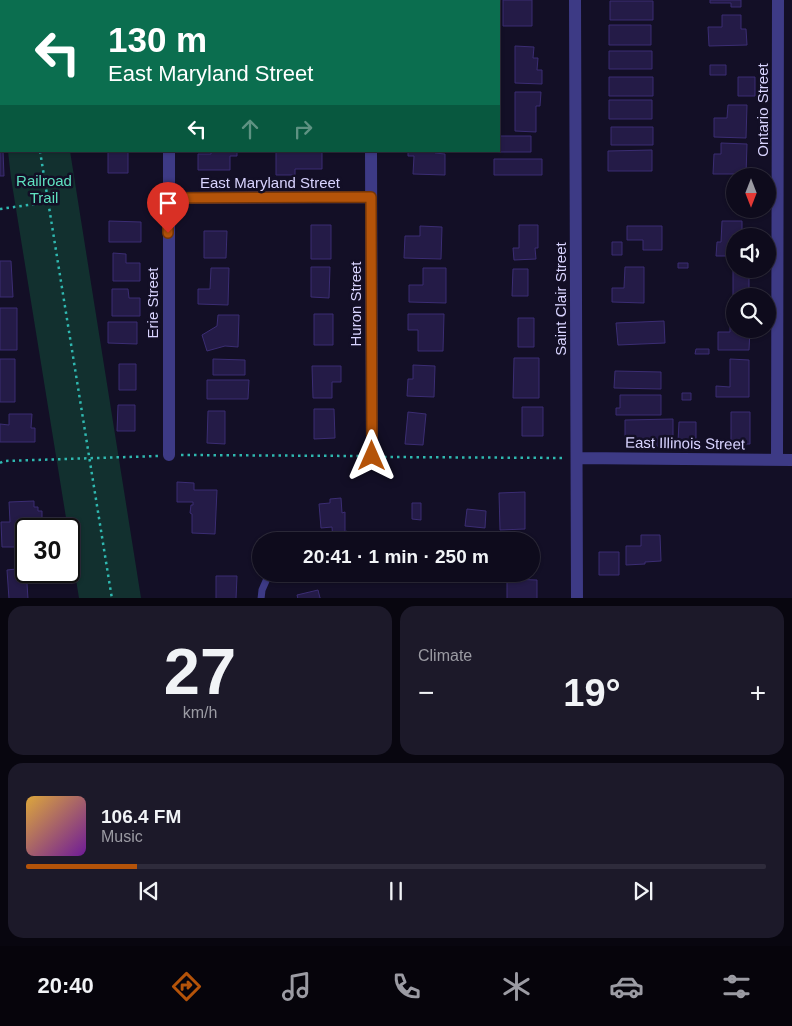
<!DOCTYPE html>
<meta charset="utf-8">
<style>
body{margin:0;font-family:Arial,sans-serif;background:#1c1929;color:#f1f3f6;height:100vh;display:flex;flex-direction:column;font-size:19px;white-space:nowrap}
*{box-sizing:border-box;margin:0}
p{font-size:16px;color:#9b9ba3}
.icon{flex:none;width:28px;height:28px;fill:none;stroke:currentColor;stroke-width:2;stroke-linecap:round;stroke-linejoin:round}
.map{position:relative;height:598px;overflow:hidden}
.side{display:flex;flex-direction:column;gap:8px;padding:8px;background:#08060f;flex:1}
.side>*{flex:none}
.banner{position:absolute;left:0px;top:0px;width:500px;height:152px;box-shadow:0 1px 4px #0004,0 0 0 1px #2e2b3b;background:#0b6e4f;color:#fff;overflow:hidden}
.needle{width:32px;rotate:180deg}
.fabs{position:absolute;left:726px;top:168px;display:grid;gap:10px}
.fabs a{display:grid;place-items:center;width:50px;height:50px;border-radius:50%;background:#0e0b1c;box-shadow:0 1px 4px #0004,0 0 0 1px #2e2b3b;font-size:25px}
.speed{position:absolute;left:15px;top:518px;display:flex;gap:10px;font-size:25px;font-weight:700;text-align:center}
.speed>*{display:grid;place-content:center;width:65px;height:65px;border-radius:50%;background:#0e0b1c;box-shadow:0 1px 4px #0004,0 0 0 1px #2e2b3b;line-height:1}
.speed .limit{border:2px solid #111;border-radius:8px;background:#fff;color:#111}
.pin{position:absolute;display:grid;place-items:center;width:42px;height:42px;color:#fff;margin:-51px -21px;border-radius:50% 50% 50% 0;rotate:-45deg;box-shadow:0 0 5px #0007}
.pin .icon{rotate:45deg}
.me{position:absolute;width:55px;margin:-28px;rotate:0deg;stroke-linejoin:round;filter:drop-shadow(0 0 4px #0008)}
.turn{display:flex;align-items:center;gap:18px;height:105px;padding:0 25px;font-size:22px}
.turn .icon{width:65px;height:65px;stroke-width:2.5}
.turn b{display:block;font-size:35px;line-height:42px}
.lanes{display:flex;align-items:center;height:48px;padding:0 25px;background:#0003;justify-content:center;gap:25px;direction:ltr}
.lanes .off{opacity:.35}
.big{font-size:38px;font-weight:800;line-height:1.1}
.side .card{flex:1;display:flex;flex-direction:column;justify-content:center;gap:8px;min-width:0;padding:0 18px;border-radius:15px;background:#1c1929}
.side .dial{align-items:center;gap:0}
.dial b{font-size:65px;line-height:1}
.song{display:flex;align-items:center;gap:15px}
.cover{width:60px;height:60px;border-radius:8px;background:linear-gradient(135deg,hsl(40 70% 55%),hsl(280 70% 35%))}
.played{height:5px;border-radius:2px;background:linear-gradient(90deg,#b45309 15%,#2e2b3b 15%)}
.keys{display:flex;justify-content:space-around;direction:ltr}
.heat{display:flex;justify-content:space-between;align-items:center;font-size:28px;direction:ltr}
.side .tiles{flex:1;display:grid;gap:8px;grid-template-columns:1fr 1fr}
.card:last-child{grid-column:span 2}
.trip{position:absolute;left:252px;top:532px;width:288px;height:50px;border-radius:25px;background:#0e0b1c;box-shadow:0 1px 4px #0004,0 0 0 1px #2e2b3b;font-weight:800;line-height:50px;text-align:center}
.tab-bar{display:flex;height:80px;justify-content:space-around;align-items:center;background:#06040b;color:#9b9ba3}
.tab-bar .icon{width:35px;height:35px}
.tab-bar .on{color:#b45309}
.tab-bar b{font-size:22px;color:#f1f3f6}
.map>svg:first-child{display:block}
.green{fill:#12302f}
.building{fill:#241b47;stroke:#3b2d73}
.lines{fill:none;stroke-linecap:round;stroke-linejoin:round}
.path{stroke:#2fb8b0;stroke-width:2.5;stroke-dasharray:2.5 4;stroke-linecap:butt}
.lane{stroke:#3d3a85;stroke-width:7}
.street{stroke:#3d3a85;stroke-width:12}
.route-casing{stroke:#753606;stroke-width:12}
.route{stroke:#b45309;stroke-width:9}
.labels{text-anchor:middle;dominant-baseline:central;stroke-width:5;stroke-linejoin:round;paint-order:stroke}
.street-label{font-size:15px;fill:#d9d4ff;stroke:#130f26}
.park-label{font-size:15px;fill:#5fe0c0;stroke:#130f26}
</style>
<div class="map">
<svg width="792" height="599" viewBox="0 0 792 599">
<rect width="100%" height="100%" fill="#130f26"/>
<!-- green -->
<path class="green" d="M0 0 45 1H1V92Z
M8 151H70L141 598H79L11 178Z"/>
<!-- building -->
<path class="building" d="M93 0H125L93 1Z
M402 0H436V1H402Z
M503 0H532V26H503Z
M710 0H741V7H731V3H710Z
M610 1H653V20H610Z
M722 15H741V29H746L747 45 709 46 708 27H722Z
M609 25H651V45H609Z
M515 46 534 47 533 58H538L537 70H542V84L515 83Z
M609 51H652V69H609Z
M710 65H726V75H710Z
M609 77H653V96H609Z
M738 77H755V96H738Z
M515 92H541L540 106H536V132L515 131Z
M609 100H652V119H609Z
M728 105H747L746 138 714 137V118H727Z
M611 127H653V145H611Z
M499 136H531V152H489L499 151Z
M0 137 1 151H3L4 176H0Z
M721 143 747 144 746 174H713L714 154H721Z
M652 150V171H608V151Z
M108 151H128V173H108Z
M211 151H237V156H230V170H198V154H211Z
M276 151H322V169H295V175H276Z
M408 151H435V153L445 154V175L413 174 414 156H408Z
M494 159H542V175H494Z
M109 221 141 222V242H109Z
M722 221H742V236H735V256H716L717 242H721Z
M311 225H331V259H311Z
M519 225H538V248H535L536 259 514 260 513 248H519Z
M420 226 442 227 441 259 404 258 405 236H420Z
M627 226H662V250H643V240H627Z
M204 231H227L226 258H204Z
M612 242H622V255H612Z
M113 253 126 254V263H140V281H113Z
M0 261H11L13 297H0Z
M678 263H688V268H678Z
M311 267H330L329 298 311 297Z
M625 267H644V303L612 302V288H624Z
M211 268H229L228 305 198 304V289H210Z
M423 268H446V303L409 302V285H423Z
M513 269H528V296H512Z
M733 270H749V296H735V303H733Z
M112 289H128L129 298H140V316H112Z
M0 308H17V350H0Z
M314 314H333V345H314Z
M408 314H444L443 351H418V330H408Z
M730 314H735V329H750L749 350H718V332H730Z
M218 315H239L238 347 225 346 207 351 202 335 217 326Z
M518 318H534V347H518Z
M664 321 665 343 618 345 616 323Z
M108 322H137V344L108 343Z
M696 349H709V354H695Z
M514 358H539V398H513Z
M0 359H15V402H0Z
M213 359 245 360V375H213Z
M730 359 749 360V397H716V386L730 387Z
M119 364H136V390H119Z
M413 365 435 366 434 397 407 396 408 379H413Z
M312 366H341V382H332V398H313Z
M615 371 661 372V389L614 388Z
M207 380H249L248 399H207Z
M682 393H691V400H682Z
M620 395H661V415H616V408H620Z
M118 405H135V431H117Z
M522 407H543V436H522Z
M314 409H334L335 438 314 439Z
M208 411H225V444L207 443Z
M408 412 426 414 423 445 405 444Z
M731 412H750V444H731Z
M9 414H32L31 428H35V442H0V424L9 425Z
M673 419V437H660V446L625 447V420Z
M679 422H696V443L678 442Z
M177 482 194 483V490H217L215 534 192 533V514L190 513 191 505H193V502H177Z
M525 492V529L500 530 499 493Z
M341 498 342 513 345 512V532L347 531 348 541H333L332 527 321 528 319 504 330 503V499Z
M34 501V507H38V511H42V523L39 524V529H26V541H19V547H2L1 522H10L9 502Z
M412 503H421V520L412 519Z
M467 509 486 511 485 528 465 526Z
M514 533V541H491V534Z
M459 534H468V541H459Z
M641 535H660L661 561 645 562V564L626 565V546H641Z
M599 552H619V575H599Z
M26 568 28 599H9L7 570Z
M216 576H237L236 599H216Z
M507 579 537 580V599H507Z
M318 590 320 598 322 599H298L297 595Z"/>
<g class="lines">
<!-- path -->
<path class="path" d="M16 0V1
M40 151 112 599
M0 209 49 202
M181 455 361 456
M384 457 566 458
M0 463 4 461 158 456"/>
<!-- lane -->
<path class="lane" d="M261 599 262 590 269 574"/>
<!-- street -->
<path class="street" d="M575 0 577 599
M169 1V0
M372 1V0
M169 151V455
M371 151 372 457
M168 198 371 197
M577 458 792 460
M777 460 778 0"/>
</g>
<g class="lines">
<!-- route casing -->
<g class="route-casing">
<path id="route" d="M168 233V198L371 197 372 456"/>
</g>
<!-- route -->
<use href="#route" class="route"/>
</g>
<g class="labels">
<!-- street labels -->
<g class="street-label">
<text transform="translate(762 110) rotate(-90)">Ontario Street</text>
<text x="270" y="182">East Maryland Street</text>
<text transform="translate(560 299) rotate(-90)">Saint Clair Street</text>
<text transform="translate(152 303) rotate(-90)">Erie Street</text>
<text transform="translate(355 304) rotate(-90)">Huron Street</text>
<text transform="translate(685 443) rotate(1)">East Illinois Street</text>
</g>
<!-- park labels -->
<g class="park-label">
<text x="44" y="180">Railroad<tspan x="44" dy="17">Trail</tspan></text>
</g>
</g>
</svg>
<div class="fabs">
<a><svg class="needle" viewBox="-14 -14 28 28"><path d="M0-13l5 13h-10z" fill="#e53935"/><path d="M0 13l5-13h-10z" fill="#9b9ba3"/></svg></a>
<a><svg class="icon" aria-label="sound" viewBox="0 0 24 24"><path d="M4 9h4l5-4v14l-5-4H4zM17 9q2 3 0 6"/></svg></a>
<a><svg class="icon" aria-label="search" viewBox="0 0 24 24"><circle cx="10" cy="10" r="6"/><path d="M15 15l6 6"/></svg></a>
</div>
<div class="speed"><div class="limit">30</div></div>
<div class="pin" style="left:168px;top:233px;background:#d93025"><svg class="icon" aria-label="arrive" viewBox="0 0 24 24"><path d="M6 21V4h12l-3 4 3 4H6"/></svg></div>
<svg class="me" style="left:372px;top:456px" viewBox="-20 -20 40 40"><path d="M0-17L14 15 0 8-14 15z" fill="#b45309" stroke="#fff" stroke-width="4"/></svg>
<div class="trip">20:41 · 1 min · 250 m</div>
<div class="banner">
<div class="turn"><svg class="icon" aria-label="left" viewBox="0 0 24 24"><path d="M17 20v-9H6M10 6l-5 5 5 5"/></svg><div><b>130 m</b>East Maryland Street</div></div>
<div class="lanes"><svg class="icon" aria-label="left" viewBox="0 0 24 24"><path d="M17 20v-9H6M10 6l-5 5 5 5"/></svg><svg class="icon off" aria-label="ahead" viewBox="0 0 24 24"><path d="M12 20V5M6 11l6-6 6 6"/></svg><svg class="icon off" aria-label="right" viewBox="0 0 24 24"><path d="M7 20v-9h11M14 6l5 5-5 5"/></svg></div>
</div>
</div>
<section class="side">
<div class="tiles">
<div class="card dial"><b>27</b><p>km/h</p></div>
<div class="card"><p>Climate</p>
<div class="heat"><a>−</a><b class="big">19°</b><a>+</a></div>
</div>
<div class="card">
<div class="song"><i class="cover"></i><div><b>106.4 FM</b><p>Music</p></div></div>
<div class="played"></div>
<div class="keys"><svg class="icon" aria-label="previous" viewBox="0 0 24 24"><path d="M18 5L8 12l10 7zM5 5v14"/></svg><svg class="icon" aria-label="pause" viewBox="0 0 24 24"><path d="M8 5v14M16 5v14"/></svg><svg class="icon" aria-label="next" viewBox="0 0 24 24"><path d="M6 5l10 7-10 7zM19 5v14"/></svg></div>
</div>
</div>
</section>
<nav class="tab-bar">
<b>20:40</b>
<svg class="icon on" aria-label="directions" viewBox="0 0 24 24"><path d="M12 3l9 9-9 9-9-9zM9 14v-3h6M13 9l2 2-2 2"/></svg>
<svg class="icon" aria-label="music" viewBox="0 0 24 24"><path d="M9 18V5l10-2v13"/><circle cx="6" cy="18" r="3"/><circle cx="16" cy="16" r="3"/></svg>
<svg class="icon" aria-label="phone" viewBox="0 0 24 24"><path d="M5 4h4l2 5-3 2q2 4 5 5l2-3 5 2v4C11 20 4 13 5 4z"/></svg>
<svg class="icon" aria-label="climate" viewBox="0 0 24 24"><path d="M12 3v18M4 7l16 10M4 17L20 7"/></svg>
<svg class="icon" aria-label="car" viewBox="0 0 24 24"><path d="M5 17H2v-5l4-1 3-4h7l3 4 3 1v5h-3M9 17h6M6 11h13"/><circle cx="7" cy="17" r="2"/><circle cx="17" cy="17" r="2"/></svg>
<svg class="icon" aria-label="filters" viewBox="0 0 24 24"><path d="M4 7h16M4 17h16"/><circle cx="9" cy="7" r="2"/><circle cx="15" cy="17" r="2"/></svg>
</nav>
